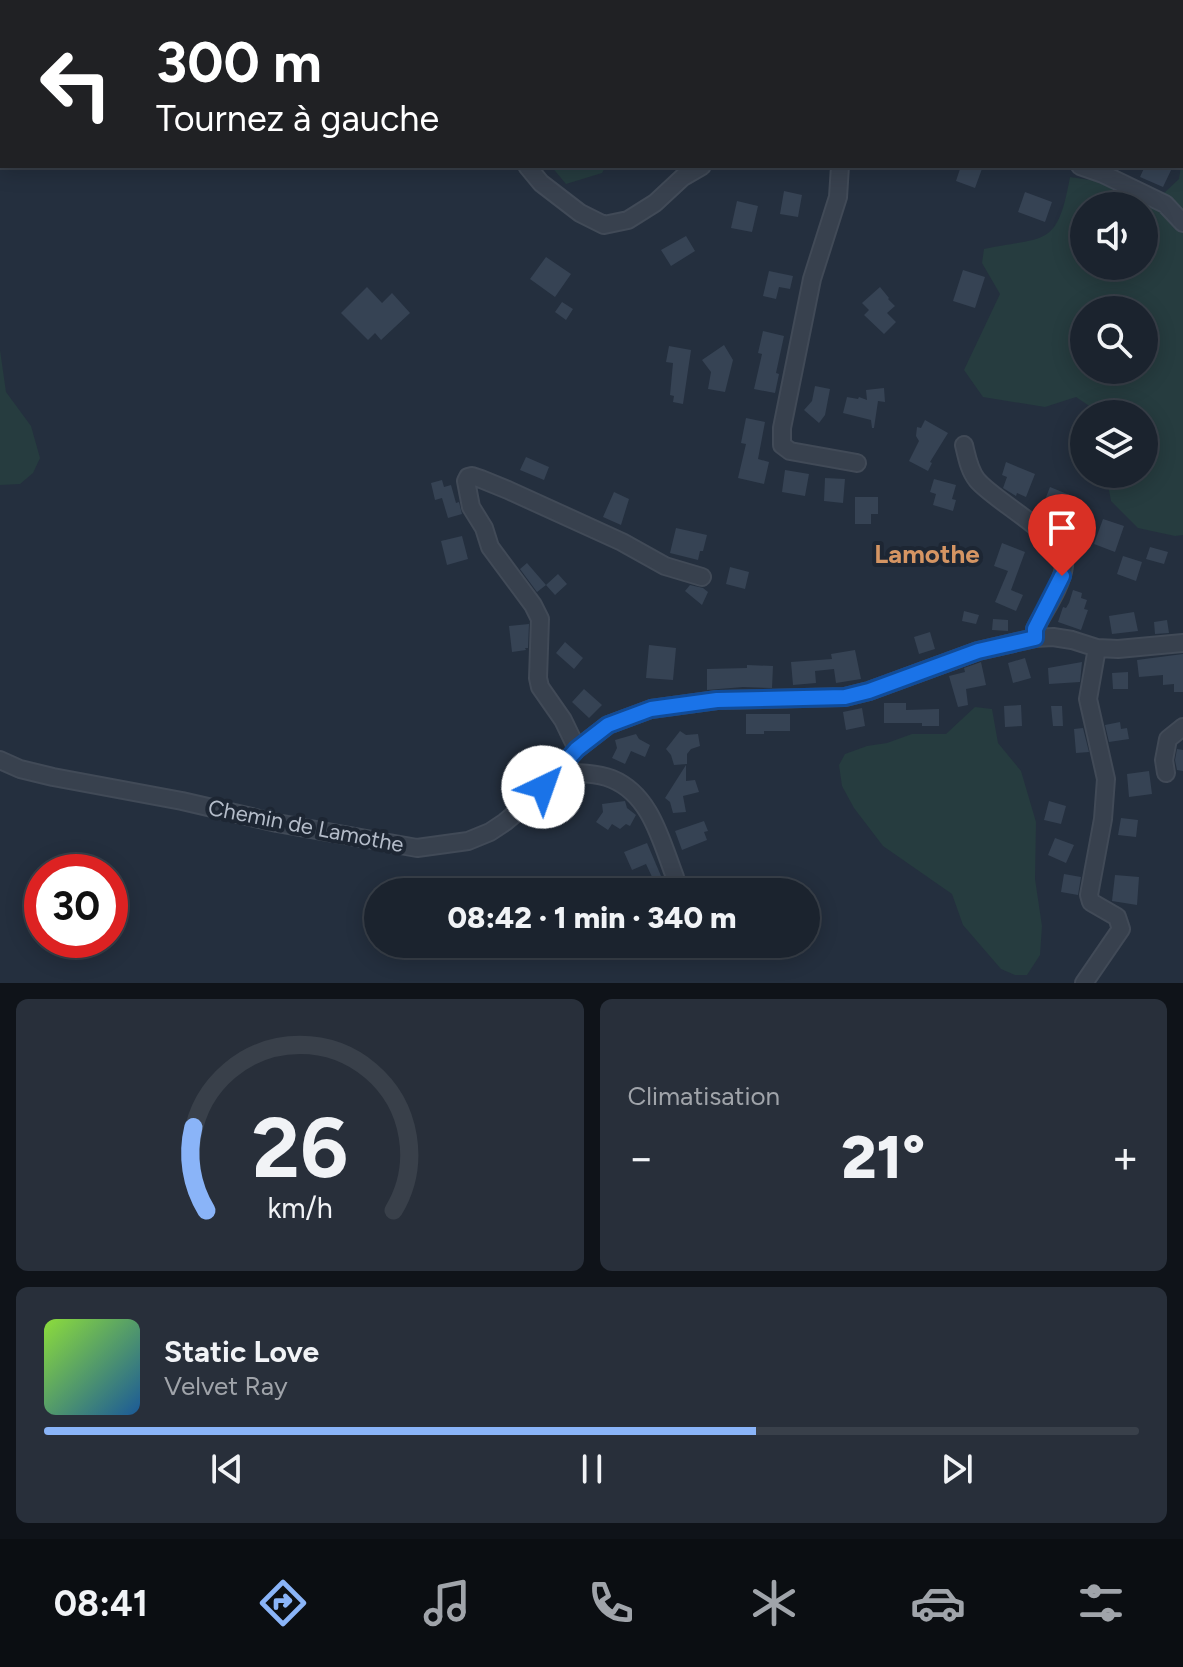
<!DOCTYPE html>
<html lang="fr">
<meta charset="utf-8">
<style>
body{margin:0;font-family:Figtree,sans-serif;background:#282f3a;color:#f1f3f6;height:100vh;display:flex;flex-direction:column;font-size:30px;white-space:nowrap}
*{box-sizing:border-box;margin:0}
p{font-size:26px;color:#a0a4aa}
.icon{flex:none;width:44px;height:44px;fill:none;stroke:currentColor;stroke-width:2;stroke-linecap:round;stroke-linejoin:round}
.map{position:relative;height:983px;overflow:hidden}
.drawer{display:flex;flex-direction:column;gap:16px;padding:16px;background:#0f1319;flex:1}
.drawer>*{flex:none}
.hud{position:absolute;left:0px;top:0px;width:1184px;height:168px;box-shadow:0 4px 20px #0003,0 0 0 2px #39404a;background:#202124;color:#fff;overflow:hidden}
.controls{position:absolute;left:1070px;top:192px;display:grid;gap:16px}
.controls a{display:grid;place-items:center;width:88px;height:88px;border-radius:50%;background:#1b232e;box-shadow:0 4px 20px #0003,0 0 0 2px #39404a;font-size:40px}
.speed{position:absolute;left:24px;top:854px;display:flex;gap:16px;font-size:40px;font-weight:700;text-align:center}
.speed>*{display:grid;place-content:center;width:104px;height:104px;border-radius:50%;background:#1b232e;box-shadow:0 4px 20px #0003,0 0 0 2px #39404a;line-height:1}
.speed .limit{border:12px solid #d22;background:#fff;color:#111}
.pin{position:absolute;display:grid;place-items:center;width:68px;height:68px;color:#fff;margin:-82px -34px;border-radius:50% 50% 50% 0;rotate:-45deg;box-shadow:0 0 8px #0007}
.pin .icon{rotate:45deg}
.me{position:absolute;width:88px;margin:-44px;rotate:42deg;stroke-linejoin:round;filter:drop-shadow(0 0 6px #0008)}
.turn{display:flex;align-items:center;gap:28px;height:168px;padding:0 24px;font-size:36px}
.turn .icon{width:104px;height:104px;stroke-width:2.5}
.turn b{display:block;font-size:56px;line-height:68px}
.big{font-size:60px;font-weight:800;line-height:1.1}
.drawer .card{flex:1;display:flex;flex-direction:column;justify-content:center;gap:12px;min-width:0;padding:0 28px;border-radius:12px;background:#282f3a}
.drawer .dial{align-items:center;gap:0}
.dial svg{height:208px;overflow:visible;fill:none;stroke:#39404a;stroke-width:7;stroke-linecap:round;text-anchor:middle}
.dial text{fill:#f1f3f6;stroke:none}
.song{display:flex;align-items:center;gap:24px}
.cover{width:96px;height:96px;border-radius:12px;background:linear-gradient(135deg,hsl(90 70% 55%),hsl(210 70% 35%))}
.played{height:8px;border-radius:4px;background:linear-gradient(90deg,#8ab4f8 65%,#39404a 65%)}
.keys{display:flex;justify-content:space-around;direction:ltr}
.heat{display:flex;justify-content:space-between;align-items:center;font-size:44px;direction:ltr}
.drawer .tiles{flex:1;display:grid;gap:16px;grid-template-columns:1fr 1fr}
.card:last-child{grid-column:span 2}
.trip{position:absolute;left:364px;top:878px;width:456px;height:80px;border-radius:40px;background:#1b232e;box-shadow:0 4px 20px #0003,0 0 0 2px #39404a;font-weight:800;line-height:80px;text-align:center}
.menu{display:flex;height:128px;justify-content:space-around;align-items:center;background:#0b0e12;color:#a0a4aa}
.menu .icon{width:56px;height:56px}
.menu .selected{color:#8ab4f8}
.menu b{font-size:36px;color:#f1f3f6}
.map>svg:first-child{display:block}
.green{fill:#263c3f;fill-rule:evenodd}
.building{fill:#364354}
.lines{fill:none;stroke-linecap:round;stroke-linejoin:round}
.minor-casing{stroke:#414a57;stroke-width:20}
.minor{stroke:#38414e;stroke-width:16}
.route-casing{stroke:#114b97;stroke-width:20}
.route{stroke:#1a73e8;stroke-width:14}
.labels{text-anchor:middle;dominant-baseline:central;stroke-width:8;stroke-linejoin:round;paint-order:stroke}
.street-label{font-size:22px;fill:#b4bcc9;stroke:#1d2633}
.quarter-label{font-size:26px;font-weight:bold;fill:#d59563;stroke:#1d2633}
</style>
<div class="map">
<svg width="1183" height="983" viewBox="0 0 1183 983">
<rect width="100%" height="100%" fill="#242f3e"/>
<!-- green -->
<path class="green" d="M139 0H415V2H139Z
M508 0H784L783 2H510Z
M1099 0H1183V109L1182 2H1101Z
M1183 153V535L1175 536 1138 528 1111 501 1106 474H1144V414H1097L1094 409 1076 397 1045 407 983 397 964 370 1000 294 982 263 984 249C1047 236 1057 248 1070 177L1103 182 1128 203 1143 206H1084V266H1144V206L1149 207 1179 179ZM1084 310H1144V370H1084Z
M551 166H606L602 173 566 184Z
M0 350 6 392 31 426 40 458 33 473 20 484 0 485Z
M975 707 992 709 998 743 1021 771 1036 822 1035 879 1042 926 1040 955 1027 975H1015L1001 969 963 925 952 894 883 846 854 808 842 786 839 765 845 754 867 746 887 743 912 734H946Z"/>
<!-- building -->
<path class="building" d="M961 166H983L975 188 956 181Z
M1145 166H1173L1163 187 1140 177Z
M784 191 802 195 798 217 780 214Z
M1025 192 1052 202 1045 222 1018 212Z
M737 201 758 206 752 232 731 228Z
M686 236 695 251 671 266 661 250Z
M546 257 571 274 555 297 530 279Z
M963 270 985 277 975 308 953 301Z
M769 271 793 276 790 289 779 287 776 299 763 296Z
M367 287 382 303 392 293 410 313 381 340 375 333 368 340 341 313Z
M880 287 889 298 888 299 895 306 887 313 896 322 884 334 864 315 869 310 862 303Z
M562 302 573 309 566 320 555 312Z
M763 331 784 336 776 373 779 374 775 393 754 389 762 354 758 353Z
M724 345 733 360 725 392 708 389 711 372 702 360Z
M669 346 691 350 683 404 673 402 674 396 670 395 673 363 666 362Z
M815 386 830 389 825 415 819 423 804 410 812 401Z
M884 388 885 402 878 401 874 428H872L871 420 843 413 847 397 858 399 859 397 867 400 866 390Z
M746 418 765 422 758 459 769 462 764 484 738 478 746 444 741 443Z
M925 420 948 433 930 462 932 463 928 471 909 461 919 441 916 436 917 427 921 428Z
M526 457 549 467 544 480 520 470Z
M1006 462 1035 474 1026 497 1017 493 1016 496 1003 488 1007 477 1002 475Z
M785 470 809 474 805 496 782 492Z
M825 478 845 479 843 503 824 501Z
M934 479 956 485 952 499 956 500 953 511 933 505 936 494 930 492Z
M442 480 444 487 451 485 456 503 459 502 462 514 448 518 442 498 435 500 431 483Z
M1050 487 1072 496 1065 514 1043 505Z
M614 492 629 499 621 525 603 517Z
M855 497H878V514H871V524H855Z
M1103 519 1124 526 1115 552 1094 544Z
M676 528 707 535 703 551H700L698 560 670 553Z
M462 536 468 559 447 565 441 541Z
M1002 543 1025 552 1011 590 1023 595 1016 611 995 602 1008 571 994 566Z
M1150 547 1168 552 1164 564 1146 559Z
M1123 556 1142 562 1136 581 1117 574Z
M527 563 546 585 537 592 520 569Z
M730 567 749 572 745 589 726 584Z
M558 574 567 584 555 595 546 585Z
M690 585 703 588 708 592 702 605 685 591Z
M1073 590 1082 593 1081 598 1087 600 1084 609 1088 610 1081 630 1058 622 1063 607 1066 608 1069 603Z
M964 611 979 615 976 624 962 621Z
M1134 612 1138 631 1112 634 1109 616Z
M993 619 1008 620V631L992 630Z
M1167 620 1169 633 1155 634 1154 622Z
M529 624 528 648H525L526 650 512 652 509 626Z
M930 632 935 649 919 654 914 637Z
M565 642 583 658 574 669 556 653Z
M649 645 676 648 673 680 646 678Z
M855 650 861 679 836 683 834 669 815 671 816 683 793 685 791 662 832 659 831 654Z
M1183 654V692H1174V684L1163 685V675L1139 677 1137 660Z
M1025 658 1031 678 1013 683 1008 663Z
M981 662 986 685 966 689 968 705 958 707 949 676 965 672 964 668Z
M1082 662 1080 682 1049 684 1048 668Z
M747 665 773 666 772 688 743 687 707 690V669L747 668Z
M1128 672V689H1113L1112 673Z
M584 689 602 705 589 718 572 702Z
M884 703H906V710L939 709V726H922V723H884Z
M1021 705 1022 726 1005 727 1004 706Z
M1051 706H1062L1063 726H1053Z
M862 708 865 726 846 730 843 712Z
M746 714H790V731H764V734H746Z
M1120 722 1121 729 1127 728 1129 739 1109 742 1105 725Z
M1083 728 1089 752 1076 753 1074 729Z
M680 731 686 735 698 734 700 746 691 749 687 754V764L674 765 671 755 666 749Z
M636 734 639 739 650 745 645 757 631 751 625 764 612 758 617 748 615 740Z
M1177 749 1183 750V771L1177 770 1175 760Z
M686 765V781L695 780 699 792 683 796 686 812 673 813 670 802 665 798Z
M1149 771 1152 794 1129 797 1127 774Z
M625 801 627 808 636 815 630 826 626 824 620 829 612 824 608 830 596 822 603 812 602 804Z
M1049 801 1066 806 1061 824 1044 820Z
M1121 818 1138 820 1136 837 1118 835Z
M704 821 708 831 704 832 707 840 682 850 675 831Z
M1055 838 1074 845 1066 863 1048 855Z
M647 843 661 876 653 879 646 864 632 870 624 852Z
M1064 874 1081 877 1078 895 1061 892Z
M1115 875 1139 877 1137 905 1112 901Z"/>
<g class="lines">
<!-- minor casing -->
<g class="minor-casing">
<path id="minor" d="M527 166 541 183 580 213 604 225 628 220 655 203 683 177 702 166
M840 166 838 197 812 279 782 428V445L790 451 857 463
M1080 166 1103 174 1165 204 1183 223
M964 445C967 457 969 470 977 480 995 502 1068 539 1064 566 1062 586 1044 611 1035 629V638
M577 749 563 720 540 687 538 678 540 619 533 605 490 547 484 528 471 507 466 481 468 477 472 476 481 479 508 490 622 542 665 566 702 577
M0 760 20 769 53 777 182 801 277 823 417 848 468 841 490 832 505 822 530 801 577 749 608 725 651 709 717 700 845 697 869 691 978 651 1035 638 1053 637 1072 640 1097 648 1118 649 1183 643
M555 773C573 773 595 772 612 779 651 795 661 841 675 877
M1166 773 1164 760 1168 739 1183 727
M1084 983 1121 929 1117 917 1091 902 1089 895 1103 819 1106 779 1088 699 1097 648"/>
</g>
<!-- minor -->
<use href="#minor" class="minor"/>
</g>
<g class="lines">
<!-- route casing -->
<g class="route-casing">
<path id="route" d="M543 787 577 749 608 725 651 709 717 700 845 697 869 691 978 651 1035 638V629L1062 576"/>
</g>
<!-- route -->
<use href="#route" class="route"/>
</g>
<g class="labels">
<!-- street labels -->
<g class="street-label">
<text transform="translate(306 826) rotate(11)">Chemin de Lamothe</text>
</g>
<!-- quarter labels -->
<g class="quarter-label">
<text x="927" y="554">Lamothe</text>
</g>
</g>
</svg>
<div class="controls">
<a><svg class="icon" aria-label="sound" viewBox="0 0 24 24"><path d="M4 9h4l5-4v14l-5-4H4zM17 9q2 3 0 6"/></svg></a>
<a><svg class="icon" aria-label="search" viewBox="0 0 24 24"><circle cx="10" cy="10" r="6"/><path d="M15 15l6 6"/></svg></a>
<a><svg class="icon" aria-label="layers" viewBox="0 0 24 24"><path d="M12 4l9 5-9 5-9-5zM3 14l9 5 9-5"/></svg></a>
</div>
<div class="speed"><div class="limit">30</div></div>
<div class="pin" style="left:1062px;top:576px;background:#d93025"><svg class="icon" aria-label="arrive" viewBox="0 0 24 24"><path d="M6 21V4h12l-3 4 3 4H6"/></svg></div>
<svg class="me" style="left:543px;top:787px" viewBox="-20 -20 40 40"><circle r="19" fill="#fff"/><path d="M0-13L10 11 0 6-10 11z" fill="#1a73e8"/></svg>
<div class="trip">08:42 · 1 min · 340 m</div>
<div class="hud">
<div class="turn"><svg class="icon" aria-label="left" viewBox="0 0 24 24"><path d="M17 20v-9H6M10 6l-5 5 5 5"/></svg><div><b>300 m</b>Tournez à gauche</div></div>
</div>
</div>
<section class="drawer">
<div class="tiles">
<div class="card dial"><svg viewBox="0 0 100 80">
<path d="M14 69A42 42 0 1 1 86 69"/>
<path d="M14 69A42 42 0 0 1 9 37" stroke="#8ab4f8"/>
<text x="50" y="56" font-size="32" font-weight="700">26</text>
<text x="50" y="72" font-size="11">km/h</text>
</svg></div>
<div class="card"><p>Climatisation</p>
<div class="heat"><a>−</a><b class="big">21°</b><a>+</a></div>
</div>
<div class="card">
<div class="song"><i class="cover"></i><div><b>Static Love</b><p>Velvet Ray</p></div></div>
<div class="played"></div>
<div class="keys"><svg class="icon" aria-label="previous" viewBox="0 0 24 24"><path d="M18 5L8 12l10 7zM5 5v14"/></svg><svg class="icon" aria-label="pause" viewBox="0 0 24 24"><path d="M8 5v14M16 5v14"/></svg><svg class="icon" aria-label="next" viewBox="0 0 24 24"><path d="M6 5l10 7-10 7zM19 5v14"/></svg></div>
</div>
</div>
</section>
<nav class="menu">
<b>08:41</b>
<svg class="icon selected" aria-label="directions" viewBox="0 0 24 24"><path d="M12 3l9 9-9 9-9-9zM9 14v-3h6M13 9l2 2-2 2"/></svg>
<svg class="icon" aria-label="music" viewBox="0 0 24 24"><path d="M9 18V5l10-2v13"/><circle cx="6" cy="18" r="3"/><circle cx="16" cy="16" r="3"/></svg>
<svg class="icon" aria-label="phone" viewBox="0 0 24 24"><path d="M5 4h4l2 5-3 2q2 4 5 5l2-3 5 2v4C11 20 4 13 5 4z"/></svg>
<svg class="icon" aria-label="climate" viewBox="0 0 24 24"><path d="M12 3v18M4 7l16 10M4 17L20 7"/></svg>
<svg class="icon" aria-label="car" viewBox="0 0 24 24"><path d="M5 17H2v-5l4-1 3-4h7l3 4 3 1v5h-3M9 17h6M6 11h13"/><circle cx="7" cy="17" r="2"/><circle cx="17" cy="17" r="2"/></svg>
<svg class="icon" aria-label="filters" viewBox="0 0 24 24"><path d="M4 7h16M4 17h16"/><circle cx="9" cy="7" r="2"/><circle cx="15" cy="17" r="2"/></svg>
</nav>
